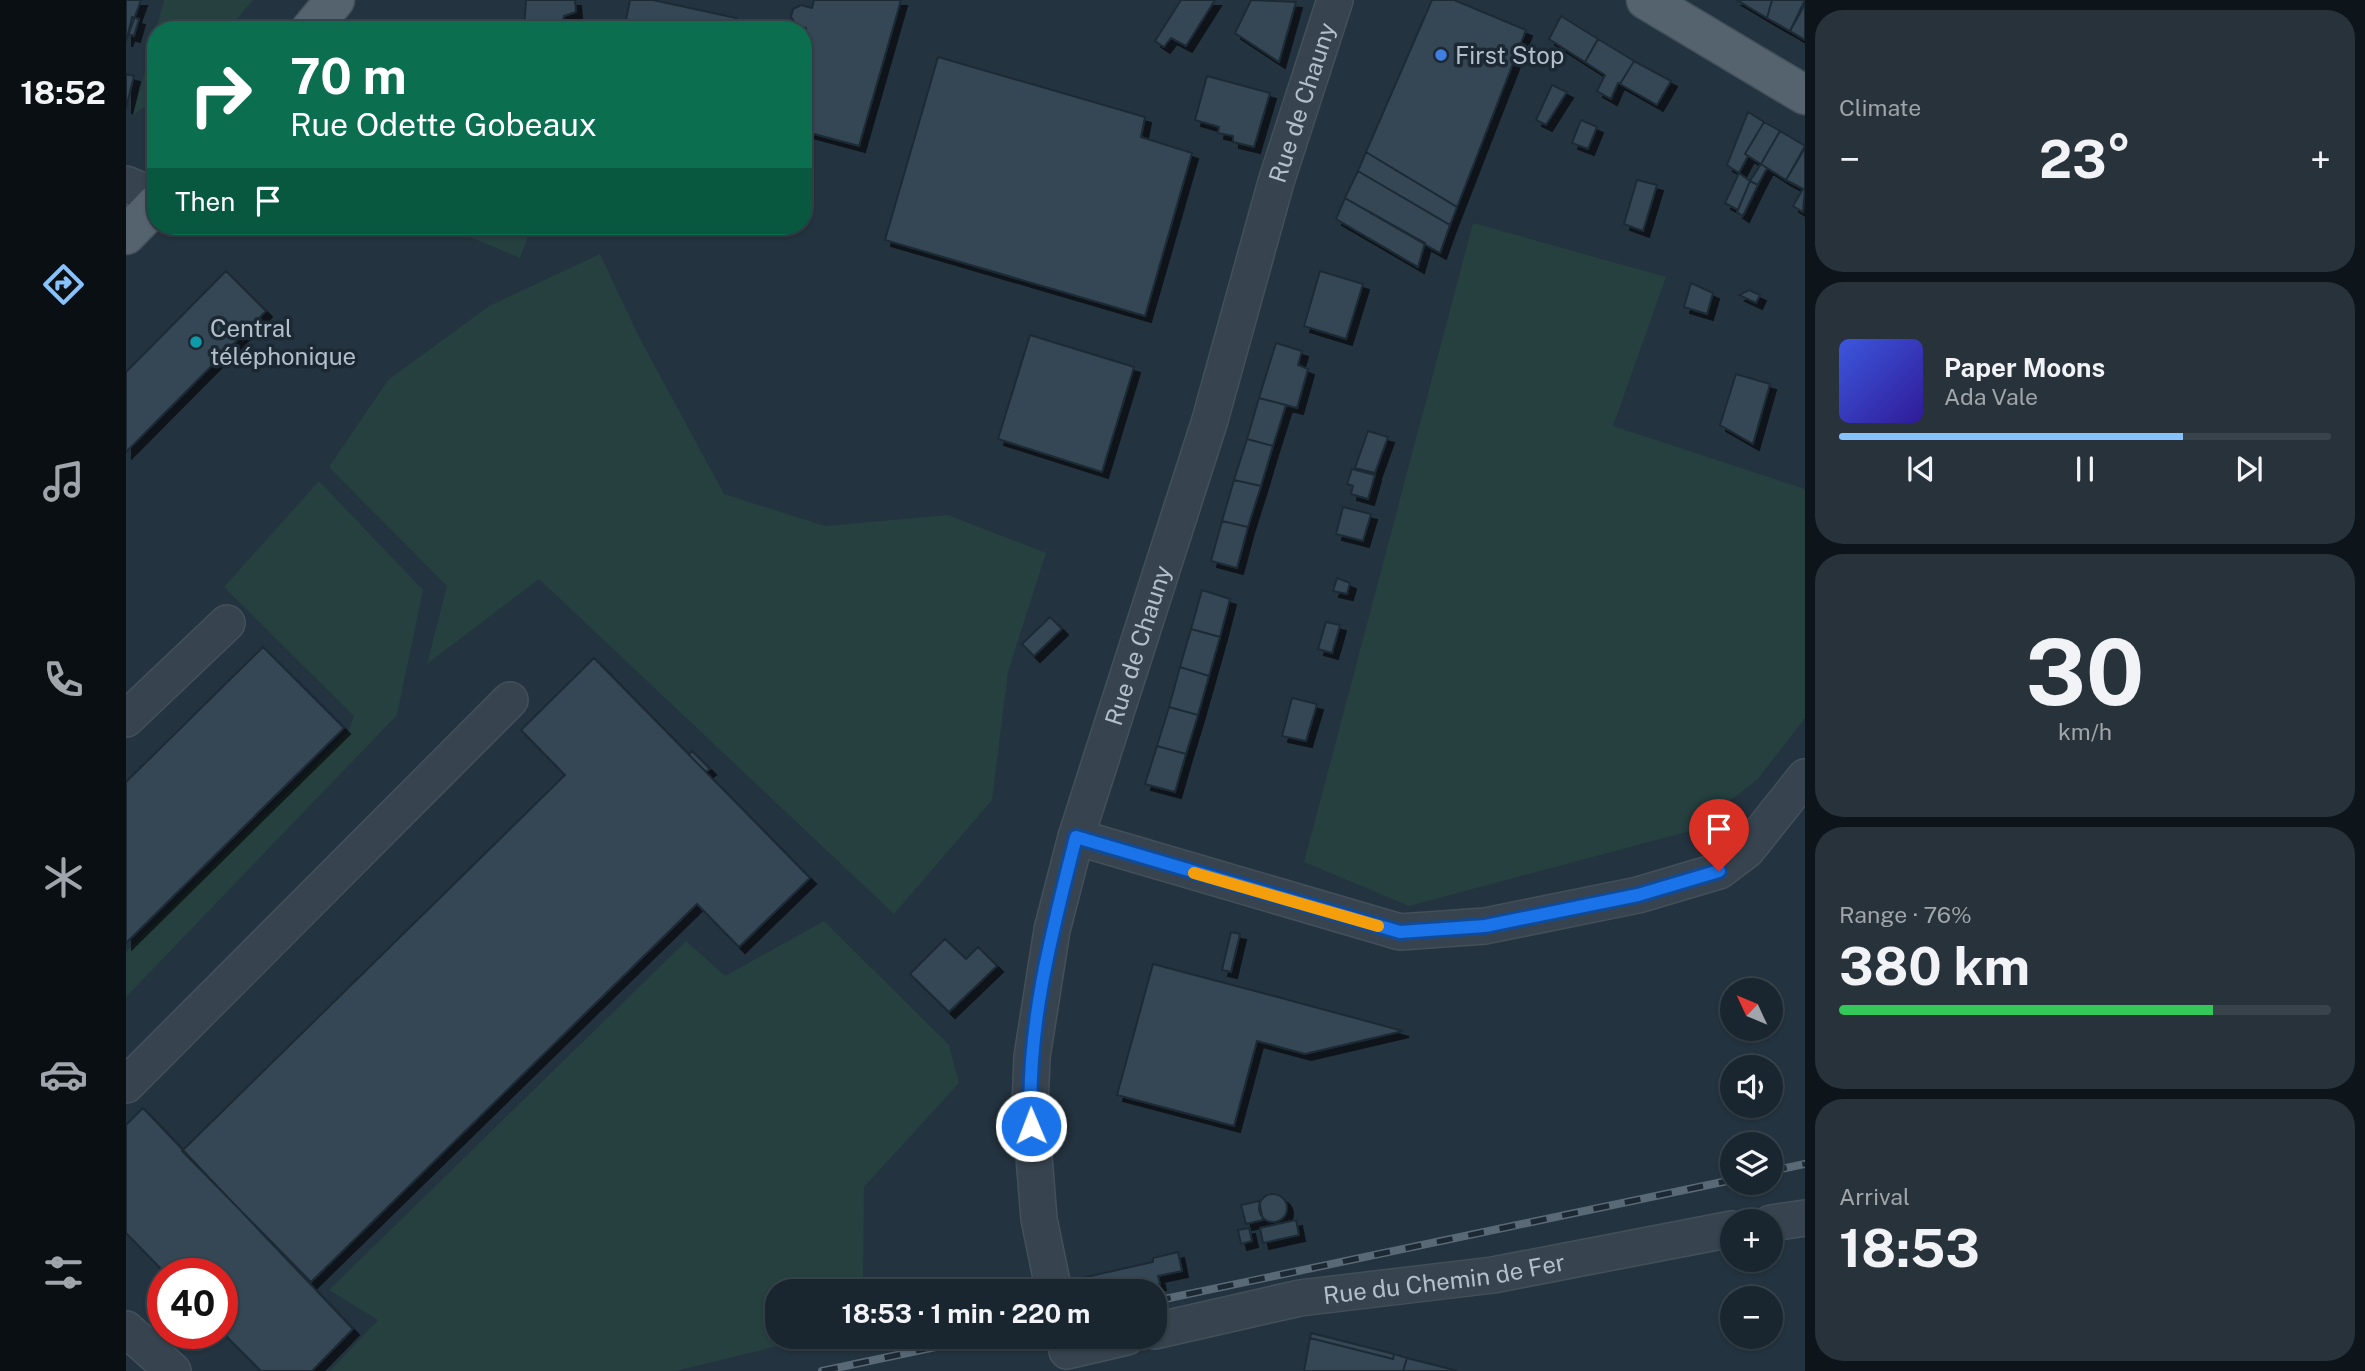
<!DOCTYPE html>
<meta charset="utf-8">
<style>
body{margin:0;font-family:"Public Sans",sans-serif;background:#27323b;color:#f1f3f6;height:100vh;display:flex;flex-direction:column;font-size:26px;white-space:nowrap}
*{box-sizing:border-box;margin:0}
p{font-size:23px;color:#9fa5aa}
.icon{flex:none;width:38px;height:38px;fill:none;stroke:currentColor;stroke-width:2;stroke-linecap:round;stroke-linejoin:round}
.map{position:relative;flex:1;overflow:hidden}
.details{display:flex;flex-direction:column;gap:10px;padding:10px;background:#0e151a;width:560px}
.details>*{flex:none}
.guide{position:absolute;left:21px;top:21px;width:665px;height:214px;border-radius:28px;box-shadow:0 2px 5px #0004,0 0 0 2px #38434b;background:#0b6e4f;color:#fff;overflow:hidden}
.needle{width:46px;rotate:314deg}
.controls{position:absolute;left:1594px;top:978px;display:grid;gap:14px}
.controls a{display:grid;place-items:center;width:63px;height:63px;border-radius:50%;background:#1a262f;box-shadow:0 2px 5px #0004,0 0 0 2px #38434b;font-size:35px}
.speed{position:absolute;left:21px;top:1258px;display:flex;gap:14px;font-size:35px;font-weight:700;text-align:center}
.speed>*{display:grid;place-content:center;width:91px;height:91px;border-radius:50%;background:#1a262f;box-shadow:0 2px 5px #0004,0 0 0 2px #38434b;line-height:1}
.speed .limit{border:10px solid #d22;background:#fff;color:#111}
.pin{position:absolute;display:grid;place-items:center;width:60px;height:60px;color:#fff;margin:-72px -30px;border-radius:50% 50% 50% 0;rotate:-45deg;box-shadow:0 0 7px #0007}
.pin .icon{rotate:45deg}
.me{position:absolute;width:77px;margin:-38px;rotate:359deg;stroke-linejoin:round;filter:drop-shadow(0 0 5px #0008)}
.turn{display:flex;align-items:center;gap:24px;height:147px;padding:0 28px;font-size:32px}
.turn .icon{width:91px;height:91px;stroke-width:2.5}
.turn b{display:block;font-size:49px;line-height:60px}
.then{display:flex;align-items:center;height:66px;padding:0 28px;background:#0003;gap:14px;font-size:26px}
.big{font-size:52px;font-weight:700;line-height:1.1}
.details .tile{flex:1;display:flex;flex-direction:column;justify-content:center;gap:10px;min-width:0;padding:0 24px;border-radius:28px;background:#27323b}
.details .dial{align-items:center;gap:0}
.dial b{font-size:91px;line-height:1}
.song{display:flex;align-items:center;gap:21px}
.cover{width:84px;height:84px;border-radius:10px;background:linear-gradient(135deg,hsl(230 70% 55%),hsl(250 70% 35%))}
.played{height:7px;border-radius:4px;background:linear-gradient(90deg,#86c3fc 70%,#38434b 70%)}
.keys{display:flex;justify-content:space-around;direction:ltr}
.heat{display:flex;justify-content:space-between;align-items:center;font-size:38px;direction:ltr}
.charge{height:10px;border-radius:5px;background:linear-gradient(90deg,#34c759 76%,#38434b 0)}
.trip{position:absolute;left:639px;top:1279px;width:402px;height:70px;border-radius:28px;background:#1a262f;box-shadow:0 2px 5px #0004,0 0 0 2px #38434b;font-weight:700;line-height:70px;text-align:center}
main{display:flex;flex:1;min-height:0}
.menu{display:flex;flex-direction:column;width:126px;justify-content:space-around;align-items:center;background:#0a0f13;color:#9fa5aa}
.menu .icon{width:49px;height:49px}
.menu .on{color:#86c3fc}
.menu b{font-size:32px;color:#f1f3f6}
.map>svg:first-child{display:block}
.green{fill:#25403f}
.building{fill:#354755;stroke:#1e2b36;stroke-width:2;filter:url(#shadow)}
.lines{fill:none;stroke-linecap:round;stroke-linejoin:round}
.minor-casing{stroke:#43505b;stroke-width:38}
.major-casing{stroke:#43505b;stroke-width:41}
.minor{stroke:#37444f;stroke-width:35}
.major{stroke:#55636f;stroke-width:38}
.rail-casing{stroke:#596976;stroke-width:8}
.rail{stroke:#1c2934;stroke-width:5;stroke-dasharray:16;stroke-linecap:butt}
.route-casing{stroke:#114b97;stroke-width:18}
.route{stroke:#1a73e8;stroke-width:12}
.slow{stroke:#f59e0b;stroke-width:12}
.shop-dot{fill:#3f7fe0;stroke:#1c2934;stroke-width:2.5}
.culture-dot{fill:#0f9aa8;stroke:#1c2934;stroke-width:2.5}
.labels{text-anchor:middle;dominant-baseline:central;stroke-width:7;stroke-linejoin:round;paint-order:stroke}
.poi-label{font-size:24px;fill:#b3bfca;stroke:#1c2934;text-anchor:start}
.street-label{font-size:24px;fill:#b3bfca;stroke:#1c2934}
</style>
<main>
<nav class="menu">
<b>18:52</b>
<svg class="icon on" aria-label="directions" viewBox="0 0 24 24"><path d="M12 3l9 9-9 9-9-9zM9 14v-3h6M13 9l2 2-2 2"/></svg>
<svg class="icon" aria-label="music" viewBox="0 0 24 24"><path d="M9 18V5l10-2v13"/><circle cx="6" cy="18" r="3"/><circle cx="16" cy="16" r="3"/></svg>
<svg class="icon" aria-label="phone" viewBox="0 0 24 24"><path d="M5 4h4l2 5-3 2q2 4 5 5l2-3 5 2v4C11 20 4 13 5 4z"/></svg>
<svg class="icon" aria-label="climate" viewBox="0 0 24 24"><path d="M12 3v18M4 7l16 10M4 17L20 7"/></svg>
<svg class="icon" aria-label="car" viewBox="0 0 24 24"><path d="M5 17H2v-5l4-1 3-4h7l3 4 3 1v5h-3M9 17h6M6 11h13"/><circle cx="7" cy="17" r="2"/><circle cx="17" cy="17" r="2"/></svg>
<svg class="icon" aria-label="filters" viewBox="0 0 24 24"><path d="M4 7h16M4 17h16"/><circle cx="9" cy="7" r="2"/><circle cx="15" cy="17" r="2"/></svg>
</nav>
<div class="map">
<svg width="1679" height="1371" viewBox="0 0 1679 1371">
<defs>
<filter id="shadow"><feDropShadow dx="6" dy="6" stdDeviation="0" flood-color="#0009"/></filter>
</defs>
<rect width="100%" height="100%" fill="#23333f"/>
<!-- green -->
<path class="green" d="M38 0H127L102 30H30Z
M30 31V99L7 115Z
M1347 223 1540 277 1487 426 1679 489V718L1631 780 1564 831 1283 906 1178 862Z
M340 226H406L394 258 337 234Z
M474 254 513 337 598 494 699 526 822 515 920 553 882 672 866 800 768 914 413 579 301 664 321 586 203 467 262 380 363 306Z
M193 481 297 590 271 715 0 997V952L222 732 228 716 98 587Z
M698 921 823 1045 833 1083 738 1187 737 1291 651 1292V1337H689L549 1371H204L252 1320 203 1290 560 941 599 976Z"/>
<!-- building -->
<path class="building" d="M0 0H15L0 41Z
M400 0H449L450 12 438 16 435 30H398Z
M504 0H527L610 18 608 30H498Z
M688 0H775L733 146 677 131 680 28 671 26 665 17 667 9 675 5 686 8Z
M1055 0H1089L1060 46 1045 38 1038 47 1029 41Z
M1125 0 1170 2 1153 62 1109 33Z
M1306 0H1328L1400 30 1331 207 1240 152Z
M1611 0H1646L1641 18Z
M1646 0H1679L1664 31 1641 18Z
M1679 4V40L1664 31Z
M1435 16 1472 39 1459 62 1423 39Z
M6 17 13 19 8 36 2 34Z
M1472 39 1508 61 1494 84 1492 83 1485 99 1471 91 1479 75 1459 62Z
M812 57 1019 117 1015 137 1066 153 1019 316 759 240Z
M1508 61 1545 81 1531 105 1494 84Z
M0 74 8 76 0 108Z
M1081 76 1144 93 1128 147 1107 142V136L1092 133 1093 127 1069 120Z
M1426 85 1441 92 1420 125 1410 120Z
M1622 112 1638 122 1619 154 1622 156 1613 173 1601 165Z
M1455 120 1471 127 1462 149 1446 143Z
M1638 122 1654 131 1635 164 1619 154Z
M1654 131 1679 146 1660 180 1635 164Z
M1679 148V190L1660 180Z
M1240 152 1331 207 1324 225 1232 171Z
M1635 164 1641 168 1632 185 1624 181Z
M1232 171 1324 225 1314 253 1219 198Z
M1613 173 1624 181 1612 210 1599 203Z
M1511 180 1531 185 1517 231 1498 224Z
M1624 181 1632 185 1617 216 1611 212Z
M1677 189 1679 190 1677 212 1667 206Z
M1219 198 1299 243 1292 267 1210 219Z
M100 271 140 311 0 452V372Z
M1194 271 1237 284 1220 339 1178 326Z
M1565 283 1587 293 1581 314 1558 307Z
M1623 290 1634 295 1630 303 1613 295Z
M904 335 1008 367 976 472 872 439Z
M1150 343 1176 351 1172 365 1182 369 1171 408 1133 398Z
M1610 374 1644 384 1627 444 1594 425Z
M1133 398 1160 405 1147 446 1121 439Z
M1242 431 1262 437 1249 473 1229 468Z
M1121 439 1147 446 1135 486 1108 480Z
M1226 469 1249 475 1242 499 1225 494 1227 486 1221 484Z
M1108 480 1135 486 1122 527 1096 521Z
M1217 507 1245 514 1237 541 1210 534Z
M1096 521 1122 527 1111 568 1085 561Z
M1211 578 1224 583 1221 594 1207 591Z
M1076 590 1104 599 1094 637 1065 629Z
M924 617 936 629 908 656 896 644Z
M1200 622 1214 625 1206 653 1192 649Z
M1065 629 1094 637 1083 676 1054 667Z
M137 647 218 728 0 943V782Z
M468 658 684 878 613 947 571 904 185 1282 56 1151 439 775 395 730Z
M1054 667 1083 676 1072 715 1043 707Z
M1166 698 1191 704 1180 741 1156 736Z
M1043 707 1072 715 1060 754 1031 746Z
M1031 746 1060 754 1049 792 1019 784Z
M566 751 584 769 580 772 563 755Z
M1105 932 1114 934 1105 972 1096 970Z
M819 939 840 959 852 947 871 966 823 1012 784 974Z
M1027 964 1144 995 1277 1031 1179 1054 1131 1041 1108 1126 991 1095Z
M17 1108 227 1329 186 1371H135L96 1332V1274H40L0 1233V1125Z
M1133 1208a14 14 0 1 1 28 0a14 14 0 1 1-28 0Z
M1133 1201 1137 1220 1120 1224 1115 1205Z
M1170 1220 1173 1235 1137 1243 1134 1228Z
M1123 1228 1126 1241 1115 1244 1112 1230Z
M1052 1252 1056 1271 1032 1276 1034 1284 1004 1292H963L960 1277 1027 1262V1258Z
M1185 1333 1268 1354 1267 1359 1184 1338Z
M1184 1338 1267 1359 1268 1354 1281 1358 1277 1371H1178Z
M1281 1358 1332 1371H1277Z"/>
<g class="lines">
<!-- minor casing -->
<g class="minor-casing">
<g id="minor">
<path d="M0 184 30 197"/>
<path d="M0 719 101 623"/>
<path d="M950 837 1274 932 1359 926 1512 895 1593 871 1621 850 1679 777"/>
<path d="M0 1085 384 700"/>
<path d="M1645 1223 1679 1218"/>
<path id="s1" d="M928 1292 913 1219 904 1107 906 1057 926 930 950 837 1084 420 1150 182 1209 0"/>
<path d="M0 1329 47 1371"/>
<path id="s2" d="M1029 1331 1174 1298 1367 1275 1606 1229"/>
<path d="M941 1351 1001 1337"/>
</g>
</g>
<!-- major casing -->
<g class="major-casing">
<path id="major" d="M1520 0 1679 95
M184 30 209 0
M0 235 30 204"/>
</g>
<!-- minor -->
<use href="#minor" class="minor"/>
<!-- major -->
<use href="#major" class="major"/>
<!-- rail casing -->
<g class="rail-casing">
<path id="rail" d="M1645 1171 1679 1164
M1029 1301 1606 1180
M696 1371 857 1337"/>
</g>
<!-- rail -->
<use href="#rail" class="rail"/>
</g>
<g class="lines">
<!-- route casing -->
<g class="route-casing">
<path id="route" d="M905 1126C900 1028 926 931 950 837L1274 932 1359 926 1512 895 1593 871"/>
</g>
<!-- route -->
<use href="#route" class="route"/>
<!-- slow -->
<path class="slow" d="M1068 873 1252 926"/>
</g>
<!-- markers -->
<circle class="shop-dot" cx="1315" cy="55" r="7"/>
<circle class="culture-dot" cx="70" cy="342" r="7"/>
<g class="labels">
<!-- poi labels -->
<g class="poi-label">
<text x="1329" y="55">First Stop</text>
<text x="84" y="328">Central<tspan x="84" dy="28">téléphonique</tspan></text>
</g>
<!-- street labels -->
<g class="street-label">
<text stroke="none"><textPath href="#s1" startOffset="1230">Rue de Chauny</textPath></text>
<text stroke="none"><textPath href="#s1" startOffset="663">Rue de Chauny</textPath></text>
<text stroke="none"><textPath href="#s2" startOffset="294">Rue du Chemin de Fer</textPath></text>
</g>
</g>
</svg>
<div class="controls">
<a><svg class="needle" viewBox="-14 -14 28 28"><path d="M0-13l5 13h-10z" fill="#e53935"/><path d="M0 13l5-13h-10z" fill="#9fa5aa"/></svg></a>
<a><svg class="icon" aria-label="sound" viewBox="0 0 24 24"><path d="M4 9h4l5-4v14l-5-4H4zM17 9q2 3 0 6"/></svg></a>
<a><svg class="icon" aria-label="layers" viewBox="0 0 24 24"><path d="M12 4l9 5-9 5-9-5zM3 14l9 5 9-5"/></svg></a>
<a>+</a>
<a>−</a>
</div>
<div class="speed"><div class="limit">40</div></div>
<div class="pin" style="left:1593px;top:871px;background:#d93025"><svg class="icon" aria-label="arrive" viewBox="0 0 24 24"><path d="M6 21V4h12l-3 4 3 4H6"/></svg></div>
<svg class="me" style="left:905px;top:1126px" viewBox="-20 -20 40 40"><circle r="17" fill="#1a73e8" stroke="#fff" stroke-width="3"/><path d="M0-11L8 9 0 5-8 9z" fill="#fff"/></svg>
<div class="trip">18:53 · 1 min · 220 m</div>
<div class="guide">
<div class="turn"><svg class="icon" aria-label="right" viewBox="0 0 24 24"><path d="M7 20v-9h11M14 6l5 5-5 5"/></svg><div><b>70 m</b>Rue Odette Gobeaux</div></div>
<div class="then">Then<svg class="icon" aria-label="arrive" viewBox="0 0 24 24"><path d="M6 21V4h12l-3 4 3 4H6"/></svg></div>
</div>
</div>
<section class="details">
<div class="tile"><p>Climate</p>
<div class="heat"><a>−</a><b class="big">23°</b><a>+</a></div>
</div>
<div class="tile">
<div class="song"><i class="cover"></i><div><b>Paper Moons</b><p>Ada Vale</p></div></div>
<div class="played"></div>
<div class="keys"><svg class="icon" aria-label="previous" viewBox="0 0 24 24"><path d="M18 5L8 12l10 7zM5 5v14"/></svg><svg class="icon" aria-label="pause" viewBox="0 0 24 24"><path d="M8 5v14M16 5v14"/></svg><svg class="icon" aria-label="next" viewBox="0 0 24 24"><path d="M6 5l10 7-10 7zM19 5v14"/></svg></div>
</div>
<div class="tile dial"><b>30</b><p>km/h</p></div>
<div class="tile"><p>Range · 76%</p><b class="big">380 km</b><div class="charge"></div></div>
<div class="tile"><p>Arrival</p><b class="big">18:53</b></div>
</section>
</main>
